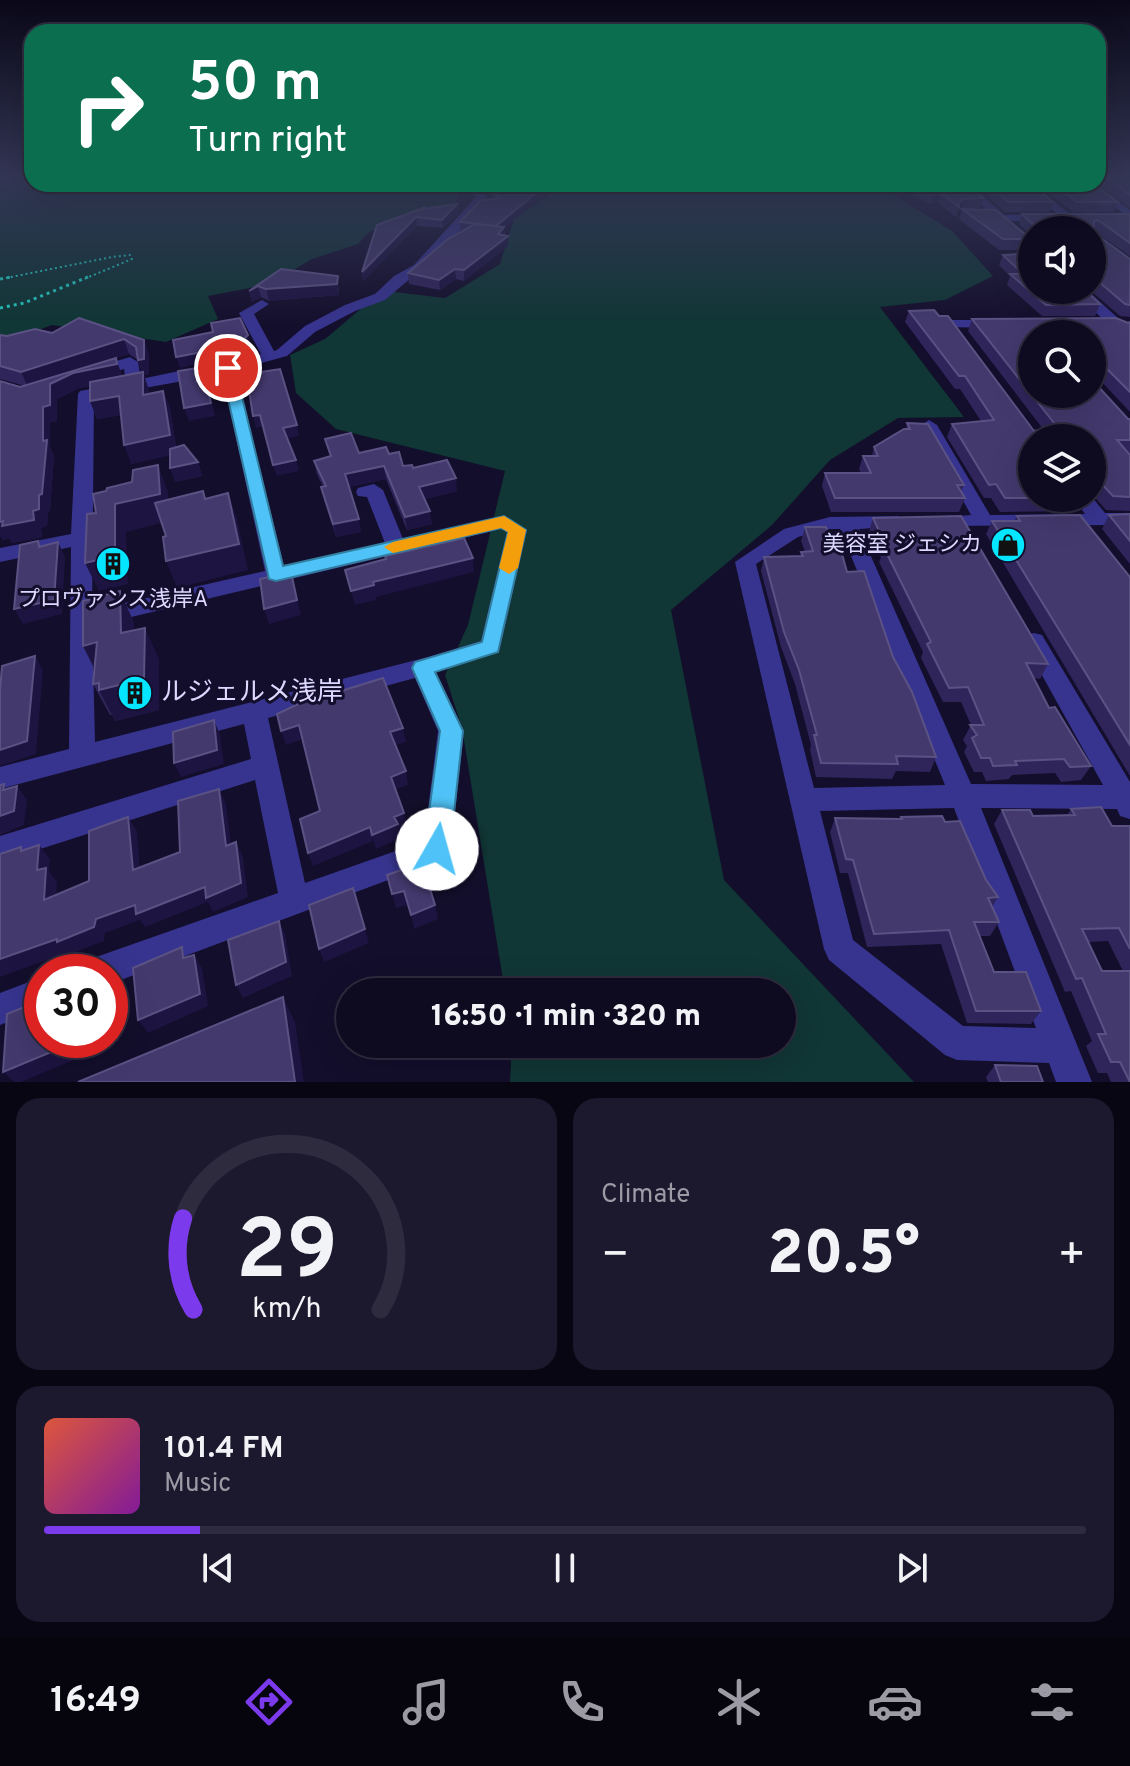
<!DOCTYPE html>
<meta charset="utf-8">
<style>
body{margin:0;font-family:Overpass,"Noto Sans JP",sans-serif;background:#1c182d;color:#f1f3f6;height:100vh;display:flex;flex-direction:column;font-size:30px;white-space:nowrap}
*{box-sizing:border-box;margin:0}
p{font-size:26px;color:#9b9aa5}
.icon{flex:none;width:44px;height:44px;fill:none;stroke:currentColor;stroke-width:2;stroke-linecap:round;stroke-linejoin:round}
.map{position:relative;height:1082px;overflow:hidden}
.drawer{display:flex;flex-direction:column;gap:16px;padding:16px;background:#080612;flex:1}
.drawer>*{flex:none}
.top-card{position:absolute;left:24px;top:24px;width:1082px;height:168px;border-radius:24px;box-shadow:0 8px 32px #0002,0 0 0 2px #2e2b3e;background:#0b6e4f;color:#fff;overflow:hidden}
.fabs{position:absolute;left:1018px;top:216px;display:grid;gap:16px}
.fabs a{display:grid;place-items:center;width:88px;height:88px;border-radius:50%;background:#0e0a20;box-shadow:0 8px 32px #0002,0 0 0 2px #2e2b3e;font-size:40px}
.speed{position:absolute;left:24px;top:954px;display:flex;gap:16px;font-size:40px;font-weight:700;text-align:center}
.speed>*{display:grid;place-content:center;width:104px;height:104px;border-radius:50%;background:#0e0a20;box-shadow:0 8px 32px #0002,0 0 0 2px #2e2b3e;line-height:1}
.speed .limit{border:12px solid #d22;background:#fff;color:#111}
.pin{position:absolute;display:grid;place-items:center;width:68px;height:68px;color:#fff;margin:-34px;border:4px solid #fff;border-radius:50%;box-shadow:0 2px 8px #0007}
.me{position:absolute;width:88px;margin:-44px;rotate:7deg;stroke-linejoin:round;filter:drop-shadow(0 0 6px #0008)}
.turn{display:flex;align-items:center;gap:28px;height:168px;padding:0 32px;font-size:36px}
.turn .icon{width:104px;height:104px;stroke-width:2.5}
.turn b{display:block;font-size:56px;line-height:68px}
.big{font-size:60px;font-weight:800;line-height:1.1}
.drawer .card{flex:1;display:flex;flex-direction:column;justify-content:center;gap:12px;min-width:0;padding:0 28px;border-radius:24px;background:#1c182d}
.drawer .dial{align-items:center;gap:0}
.dial svg{height:208px;overflow:visible;fill:none;stroke:#2e2b3e;stroke-width:7;stroke-linecap:round;text-anchor:middle}
.dial text{fill:#f1f3f6;stroke:none}
.song{display:flex;align-items:center;gap:24px}
.cover{width:96px;height:96px;border-radius:12px;background:linear-gradient(135deg,hsl(10 70% 55%),hsl(290 70% 35%))}
.played{height:8px;border-radius:4px;background:linear-gradient(90deg,#7c3aed 15%,#2e2b3e 15%)}
.keys{display:flex;justify-content:space-around;direction:ltr}
.heat{display:flex;justify-content:space-between;align-items:center;font-size:44px;direction:ltr}
.drawer .tiles{flex:1;display:grid;gap:16px;grid-template-columns:1fr 1fr}
.card:last-child{grid-column:span 2}
.trip{position:absolute;left:336px;top:978px;width:460px;height:80px;border-radius:40px;background:#0e0a20;box-shadow:0 8px 32px #0002,0 0 0 2px #2e2b3e;font-weight:800;line-height:80px;text-align:center}
.tabs{display:flex;height:128px;justify-content:space-around;align-items:center;background:#06040d;color:#9b9aa5}
.tabs .icon{width:56px;height:56px}
.tabs .selected{color:#7c3aed}
.tabs b{font-size:36px;color:#f1f3f6}
.map>svg:first-child{display:block}
.green{fill:#103635}
.lines{fill:none;stroke-linecap:round;stroke-linejoin:round}
.path-far1{stroke:#22c9be;stroke-width:2;stroke-dasharray:2 3;stroke-linecap:butt}
.path{stroke:#22c9be;stroke-width:3;stroke-dasharray:3 4;stroke-linecap:butt}
.street{fill:#37348f;fill-rule:evenodd}
.wall{fill:#30255b;fill-rule:evenodd}
.shaded-wall{fill:#1d1441}
.building{fill:#43396d;stroke:#5b5284;stroke-width:2;fill-rule:evenodd}
.route{fill:#4fc3f7;stroke:#337fa1;stroke-width:2}
.slow{fill:#f59e0b}
.labels{text-anchor:middle;dominant-baseline:central;stroke-width:6;stroke-linejoin:round;paint-order:stroke}
.poi-label{font-size:22px;fill:#ddd8ff;stroke:#130e2b;text-anchor:end}
.near-poi-label{font-size:26px;fill:#ddd8ff;stroke:#130e2b;text-anchor:start}
</style>
<div class="map">
<svg width="1130" height="1082" viewBox="0 0 1130 1082">
<rect width="100%" height="100%" fill="#130e2b"/>
<!-- green -->
<path class="green" d="M0 175H32V184H463L454 205 389 222 369 232 358 244 312 259 270 284 208 296 218 319 166 342 52 325 0 344Z
M565 184H876L952 231 993 276 945 300 880 307 964 417 898 418 830 460 772 525 671 610 724 880 914 1082H510L512 1044H782V992H505L462 728 445 675 468 625 505 471 336 429 296 393 290 355 325 339 363 307 394 292 445 298 500 264 514 219Z"/>
<g class="lines">
<!-- path-far1 -->
<path class="path-far1" d="M1 279 112 257 130 255 132 259 84 279"/>
<!-- path -->
<path class="path" d="M0 279 11 277
M0 308 24 303 88 277"/>
<!-- street -->
<path class="street" d="M461 184H472L487 197 445 249 385 300 355 311 315 332 287 356 236 370 284 566 385 543 367 497 358 496 356 492 358 488 374 484 383 490 403 539 504 516 527 530 499 652 436 672 464 731 451 849 447 858 110 984V972H83L88 961 99 956 278 893 255 780 0 862V836L251 759 244 724 0 789V767L69 749 71 547 0 562V548L71 534 78 394 80 391 126 382 124 369 95 377 87 372 90 369 130 357 138 362 141 379 261 354 239 313 262 300 269 304 254 314 274 351 277 350 305 326 345 305 375 294 394 276 414 265 476 197ZM222 374 265 571 102 608 92 614 94 397ZM501 529 507 532 481 641 428 657 95 742 92 619 102 624ZM415 678 438 731 424 841 305 883 268 718Z
M893 184H904L905 186 900 189Z
M959 184H970L1004 215H1046L1052 218 1046 221H1011L1032 240V250L1028 249Z
M1021 184H1032L1090 230H1077Z
M1082 184H1094L1130 210V218Z
M1072 290H1087L1130 329V341L1125 340Z
M952 320H996L1003 324 996 328 947 327V321Z
M929 420 937 425 990 515 1085 514 1074 498 1092 497 1105 513H1130V525L931 526 928 522 931 518 971 515 921 425Z
M898 516 908 522 905 526 859 529 971 784 1103 785 1023 641 1026 635 1034 633 1042 635 1130 782V819L1120 816 1117 809 981 808 1092 1082H1056L1049 1063 957 1060 945 1055 829 960 824 949 735 562 784 529 830 517ZM830 529H840L945 785 814 788 756 564 798 537ZM954 808 1036 1028 963 1026 853 940 820 811Z
M42 977V1009L0 1025V993Z"/>
</g>
<!-- wall -->
<path class="wall" d="M1098 175H1130V208L1098 184Z
M477 184H503L485 190Z
M511 184H556L504 228 505 235 508 236V246L464 281 456 279 440 290 409 284 408 273 463 231 461 230 460 222 492 199V192Z
M904 184H967L983 198 980 208H961L958 211 956 217 938 203 932 204 902 191Z
M974 184H1031L1053 202 1050 212H1005Z
M1037 184H1094L1118 202 1114 212H1073Z
M457 204 458 213 443 228 417 226 363 281 362 272 426 207V209Z
M962 209 1031 239 1027 250H999L959 219Z
M1022 214H1130V256L1094 231 1093 232 1130 259V317L1120 316 1090 290H1092V230H1032V237L1019 224Z
M1003 255 1100 304 1095 316H1042L1007 285 1010 276 999 265Z
M281 269 339 287V295L269 301 261 297 252 302 249 291Z
M909 311 1034 431 1043 429 968 331 972 319 1128 323 1130 322V412L1100 380 1095 379V383L1128 419H1130V453H1128L1130 455V511L1106 510 1092 494V438H1032L1086 498 1079 511 1000 512 991 498H984L947 437 952 424 981 421 960 389H955L905 322Z
M52 333 144 340 149 355V374L144 375 149 393 163 391 170 409 176 447 198 462 202 476 175 482 170 455 131 464 121 415 97 419 90 401V386L79 388 57 399V421L50 422V447L54 456 50 511 48 512 47 526 41 528 42 537 12 543 9 538 3 540 1 536 20 387 25 386 0 379V335L7 336ZM129 354 138 360 142 373 122 376 116 358Z
M907 423 964 485 961 492 965 498 959 512H831L822 486 825 473H861L859 469 863 456H872L874 447 906 429Z
M325 439 359 453 389 454 403 466 413 468 457 491 425 499 432 524 407 530 386 479 349 487 361 532 336 537 324 500 321 487H323L317 474 314 461 330 457Z
M1130 514V564L1102 529 1109 515Z
M1017 516 1130 577V776L986 534 992 521H1014Z
M873 518 1048 664 1040 679 1034 678 1049 708 1091 766 1081 780 1061 782 1055 773 1012 775 1009 779 986 781 982 772H974L964 752 967 746 963 740 971 725 961 702H943L921 658 923 652 879 562 881 558 869 532Z
M805 527 832 543 893 657 936 757 930 772 896 771 892 779 816 777 810 750 811 745 795 684 781 647 761 571 764 557 800 556 801 552H805L801 541Z
M120 591 134 623V630L159 659V710L115 721 112 715H110L93 684 95 668 83 646Z
M1071 809 1112 826H1130V1082H1111L1107 1073H1098L1086 1046 1092 1041 1071 991 1065 992 994 824 1002 810 1033 816 1067 815ZM1108 941 1123 971H1102L1088 942Z
M901 817 945 822 998 897 992 907 999 922 990 936H979L994 972 1041 1011 1031 1024 967 1023 941 944 867 947 848 873H840L830 832 835 818 900 819Z
M995 1065 1043 1082H988L986 1077Z"/>
<!-- shaded-wall -->
<path class="shaded-wall" d="M484 184H503L485 190Z
M547 184H556L504 228 505 237 508 236V246L464 281V270L498 234 496 226Z
M941 193 938 203 932 204 934 194Z
M964 199 961 208 958 211 959 207 958 203Z
M457 204 458 213 443 228 442 220Z
M416 217 417 226 363 281 362 272Z
M455 269 456 279 440 290 439 280Z
M338 276 339 295 269 301 266 289Z
M258 286 261 297 252 302 249 291Z
M248 335 251 345 241 355 180 368 176 357Z
M124 339 129 354 116 358 123 380 79 388 57 399V421L50 422V447L54 456 50 511 48 512 47 526 41 528 42 537 12 543 9 538 3 540 0 536V522L33 511 43 441V407L50 384 73 373 116 358 28 387 21 372Z
M144 340 149 355V374L144 375 149 390V413L143 395V374L138 360Z
M204 367 215 416 189 421 184 408Z
M163 391 170 409 177 454 131 464 124 445Z
M119 396 126 414 97 419 90 401Z
M260 415 263 426 256 428 253 416Z
M297 425 299 436 286 439 283 428Z
M296 460 299 471 277 476 273 465Z
M198 462 202 476 175 482 170 468Z
M158 465 168 492 170 521 126 532 128 584 99 591 85 563 115 504Z
M384 466 386 479 348 487 345 474Z
M456 478 457 491 421 500 419 487Z
M228 493 237 519 248 570 177 588 166 561Z
M430 511 432 524 407 530 405 517Z
M359 519 361 532 336 537 333 524Z
M58 542 65 557 62 614 23 624 14 609Z
M473 558 474 572 376 597V600L355 605 351 591 373 582Z
M291 572 301 615 269 624 264 609Z
M120 591 134 623 136 665 121 633Z
M145 628 159 659V710L115 721 99 690Z
M97 642 99 678 83 646Z
M35 656 43 670 36 754 0 766V750Z
M214 720 220 735 224 764 181 777 174 763Z
M299 725 304 739 286 745 281 731Z
M403 728 406 742 393 746 390 732Z
M406 771 408 785 394 790 391 777Z
M17 786 27 800 24 825 0 835V816Z
M219 789 226 804 233 860 226 846Z
M404 813 407 826 399 830 401 838 376 849 372 835 394 817Z
M128 817 137 831 141 884 133 870Z
M370 827 373 841 313 866 308 853Z
M236 842 243 857 248 897 213 912 208 902 145 927 140 920 105 933 104 941 68 955 66 953 0 977V959L96 919Z
M39 845 50 859 49 871 57 882 55 913 44 900 37 870Z
M353 888 369 943 324 962 319 949Z
M404 891 407 905 396 908 392 894Z
M435 905 438 919 414 929 411 915Z
M279 921 285 934 292 976 243 998 236 985Z
M194 955 202 968 208 1006 148 1033 138 1020Z
M283 997 295 1022 304 1082H295Z
M80 1040H93V1052L21 1082H14L3 1072Z"/>
<!-- building -->
<path class="building" d="M1103 175H1130V195Z
M511 184H547L496 226 460 222 480 201 501 198 492 192Z
M910 184H967L983 198 964 199 958 203 959 207 941 193 934 194Z
M988 184H1031L1053 202H1008Z
M1053 184H1094L1118 202H1077Z
M457 204 442 220 416 217 362 272 377 225 426 207 424 209Z
M962 209 996 210 1031 239H1003Z
M1022 214H1130V243L1098 220 1094 221 1093 232 1130 259V305L1125 304 1092 276V230H1039Z
M475 224 504 227 498 234 508 236 464 270 455 269 439 280 408 273 448 239Z
M1032 253V290H1085L1100 304 1046 305 1010 274H1023L1003 255Z
M281 269 338 276 337 284 266 289 258 286 249 291Z
M934 310 939 316H948L1034 431 1054 427V423L972 319 1116 318 1128 323 1130 322V392L1106 368 1096 365 1095 383 1128 419H1130V440H1117L1130 455V497L1113 496 1098 480 1092 481V438H1032V498H1005L996 484 989 485 952 424 994 420 965 376H959L909 311ZM1032 334H1092V394H1032Z
M79 318 144 340V359L138 360 136 347 124 339 21 372 0 366V335L7 336 35 329 52 333Z
M240 318 248 335 238 345 176 357 173 340 213 332 211 323Z
M116 358 117 364 73 373 50 384V405L43 407V441L47 440 42 494 39 495V509L33 511 34 520 2 526 3 521 0 522V381L20 387Z
M204 367V374L196 382 205 378 211 403 184 408 178 371Z
M280 369 297 425 283 428 296 460 273 465 260 415 253 416 248 384 255 382 254 373Z
M143 372V395L163 391 170 435 124 445 119 396 90 401V382Z
M907 423 928 424 964 485H957L965 498H835L825 473H871L863 456H878L874 447 904 429H910Z
M351 433 359 453 386 447 389 454 399 452 403 466 412 465 413 468 447 460 456 478 419 487 430 511 405 517 384 466 345 474 359 519 333 524 321 487 326 486 314 461 331 456 325 439Z
M184 445 198 462 170 468V449Z
M158 465 160 494 115 504V556L85 563 87 514 96 513 93 494 106 491 107 488 132 482 133 470Z
M203 491 205 499 228 493 239 544 166 561 163 537 166 536 155 503Z
M1130 514V541L1109 515Z
M1080 515 1130 577V745L992 521H1020L1017 516Z
M961 516 1048 664 1026 663 1049 708 1055 707 1091 766 1070 767 1064 759 1015 761 1017 765 993 766 990 758H981L972 738 977 735 970 725H984L968 687 949 688 927 644 931 642 884 548H887L873 518Z
M805 527H826L832 543H839L847 572 864 571 893 657 912 692 936 757 896 756 898 764 821 763 814 735H817L799 670 784 632 764 557 803 556 801 552 813 551Z
M464 538 473 558 373 582 374 585 351 591 345 570 386 559 385 556Z
M38 541 39 547 58 542 54 600 14 609 20 545Z
M291 572 297 600 264 609 260 579Z
M120 591 121 633 145 628 144 679 99 690V683L93 684 97 642 83 646V601Z
M35 656 27 741 0 750V691L2 666Z
M383 678 403 728 390 732 406 771 391 777 404 813 394 817 398 824 372 835 370 827 308 853 300 819 320 811 299 725 281 731 277 714 296 705Z
M214 720 217 750 174 763 173 732Z
M4 784 3 790 17 786 14 811 0 816V785Z
M219 789 226 846 236 842 241 883 206 898 205 887 136 914 135 905 96 919 94 927 57 942V939L0 959V854L21 847V851L39 845 37 870 46 868 44 900 89 881V831L128 817 133 870 180 852 178 801Z
M1101 807 1112 826H1130V949L1119 928 1082 929 1102 971H1130V1082L1120 1062H1111L1098 1034H1106L1082 978 1076 979 1002 810H1030L1033 816 1075 815 1071 809Z
M942 816 945 822 960 821 986 880 998 897 988 898 999 922H974L994 972H1026L1041 1011H976L949 930 874 934 853 860 846 859 835 818 902 819 901 817Z
M422 863 435 905 411 915 404 891 392 894 387 875Z
M353 888 365 929 319 949 309 905Z
M279 921 286 962 236 985 228 940Z
M182 947 183 958 194 955 200 994 138 1020 133 968Z
M283 997 295 1082H78Z
M42 1000V1040H80L3 1072 7 1014Z
M995 1065 1037 1066 1043 1082H1001Z"/>
<!-- sky -->
<linearGradient id="sky" x2="0" y2="1"><stop stop-color="#0a0818"/><stop offset="0.54" stop-color="#333655"/><stop offset="1" stop-color="#333655" stop-opacity="0"/></linearGradient>
<rect width="1130" height="327" fill="url(#sky)"/>
<!-- route -->
<path class="route" d="M228 364 235 368 283 566 504 516 526 530 498 652 435 672 463 731 450 849 446 857 437 861 428 857 424 849 440 731 412 668 415 662 482 642 508 532 501 528 276 581 269 579 221 368Z"/>
<!-- slow -->
<path class="slow" d="M504 516 526 530 518 568 509 574 499 568 508 532 501 528 393 553 384 547 393 542Z"/>
<!-- icons -->
<defs>
<g id="shop-disc" transform="scale(1.8)"><circle r="9.5" fill="#04e6ff" stroke="#130e2b"/><path d="M-5-2.5h2.3a2.7 3.5 0 0 1 5.4 0H5L5.5 6h-11ZM-1.5-2.5h3a1.5 2.3 0 0 0-3 0Z" fill="#111"/></g>
<g id="building-disc" transform="scale(1.8)"><circle r="9.5" fill="#04e6ff" stroke="#130e2b"/><path d="M-4-6H4V6H1V3H-1V6H-4ZM-2.5-4.3h1.7v1.8h-1.7ZM.8-4.3h1.7v1.8H.8ZM-2.5-1h1.7V.8h-1.7ZM.8-1h1.7V.8H.8Z" fill="#111"/></g>
</defs>
<g fill-rule="evenodd">
<use href="#shop-disc" x="1008" y="545"/>
<use href="#building-disc" x="113" y="564"/>
<use href="#building-disc" x="135" y="693"/>
</g>
<g class="labels">
<!-- poi labels -->
<g class="poi-label">
<text x="982" y="545">美容室 ジェシカ</text>
<text x="113" y="600" text-anchor="middle">プロヴァンス浅岸A</text>
</g>
<!-- near-poi labels -->
<g class="near-poi-label">
<text x="161" y="693">ルジェルメ浅岸</text>
</g>
</g>
</svg>
<div class="fabs">
<a><svg class="icon" aria-label="sound" viewBox="0 0 24 24"><path d="M4 9h4l5-4v14l-5-4H4zM17 9q2 3 0 6"/></svg></a>
<a><svg class="icon" aria-label="search" viewBox="0 0 24 24"><circle cx="10" cy="10" r="6"/><path d="M15 15l6 6"/></svg></a>
<a><svg class="icon" aria-label="layers" viewBox="0 0 24 24"><path d="M12 4l9 5-9 5-9-5zM3 14l9 5 9-5"/></svg></a>
</div>
<div class="speed"><div class="limit">30</div></div>
<div class="pin" style="left:228px;top:368px;background:#d93025"><svg class="icon" aria-label="arrive" viewBox="0 0 24 24"><path d="M6 21V4h12l-3 4 3 4H6"/></svg></div>
<svg class="me" style="left:437px;top:849px" viewBox="-20 -20 40 40"><circle r="19" fill="#fff"/><path d="M0-13L10 11 0 6-10 11z" fill="#4fc3f7"/></svg>
<div class="trip">16:50 · 1 min · 320 m</div>
<div class="top-card">
<div class="turn"><svg class="icon" aria-label="right" viewBox="0 0 24 24"><path d="M7 20v-9h11M14 6l5 5-5 5"/></svg><div><b>50 m</b>Turn right</div></div>
</div>
</div>
<section class="drawer">
<div class="tiles">
<div class="card dial"><svg viewBox="0 0 100 80">
<path d="M14 69A42 42 0 1 1 86 69"/>
<path d="M14 69A42 42 0 0 1 10 34" stroke="#7c3aed"/>
<text x="50" y="56" font-size="32" font-weight="700">29</text>
<text x="50" y="72" font-size="11">km/h</text>
</svg></div>
<div class="card"><p>Climate</p>
<div class="heat"><a>−</a><b class="big">20.5°</b><a>+</a></div>
</div>
<div class="card">
<div class="song"><i class="cover"></i><div><b>101.4 FM</b><p>Music</p></div></div>
<div class="played"></div>
<div class="keys"><svg class="icon" aria-label="previous" viewBox="0 0 24 24"><path d="M18 5L8 12l10 7zM5 5v14"/></svg><svg class="icon" aria-label="pause" viewBox="0 0 24 24"><path d="M8 5v14M16 5v14"/></svg><svg class="icon" aria-label="next" viewBox="0 0 24 24"><path d="M6 5l10 7-10 7zM19 5v14"/></svg></div>
</div>
</div>
</section>
<nav class="tabs">
<b>16:49</b>
<svg class="icon selected" aria-label="directions" viewBox="0 0 24 24"><path d="M12 3l9 9-9 9-9-9zM9 14v-3h6M13 9l2 2-2 2"/></svg>
<svg class="icon" aria-label="music" viewBox="0 0 24 24"><path d="M9 18V5l10-2v13"/><circle cx="6" cy="18" r="3"/><circle cx="16" cy="16" r="3"/></svg>
<svg class="icon" aria-label="phone" viewBox="0 0 24 24"><path d="M5 4h4l2 5-3 2q2 4 5 5l2-3 5 2v4C11 20 4 13 5 4z"/></svg>
<svg class="icon" aria-label="climate" viewBox="0 0 24 24"><path d="M12 3v18M4 7l16 10M4 17L20 7"/></svg>
<svg class="icon" aria-label="car" viewBox="0 0 24 24"><path d="M5 17H2v-5l4-1 3-4h7l3 4 3 1v5h-3M9 17h6M6 11h13"/><circle cx="7" cy="17" r="2"/><circle cx="17" cy="17" r="2"/></svg>
<svg class="icon" aria-label="filters" viewBox="0 0 24 24"><path d="M4 7h16M4 17h16"/><circle cx="9" cy="7" r="2"/><circle cx="15" cy="17" r="2"/></svg>
</nav>
